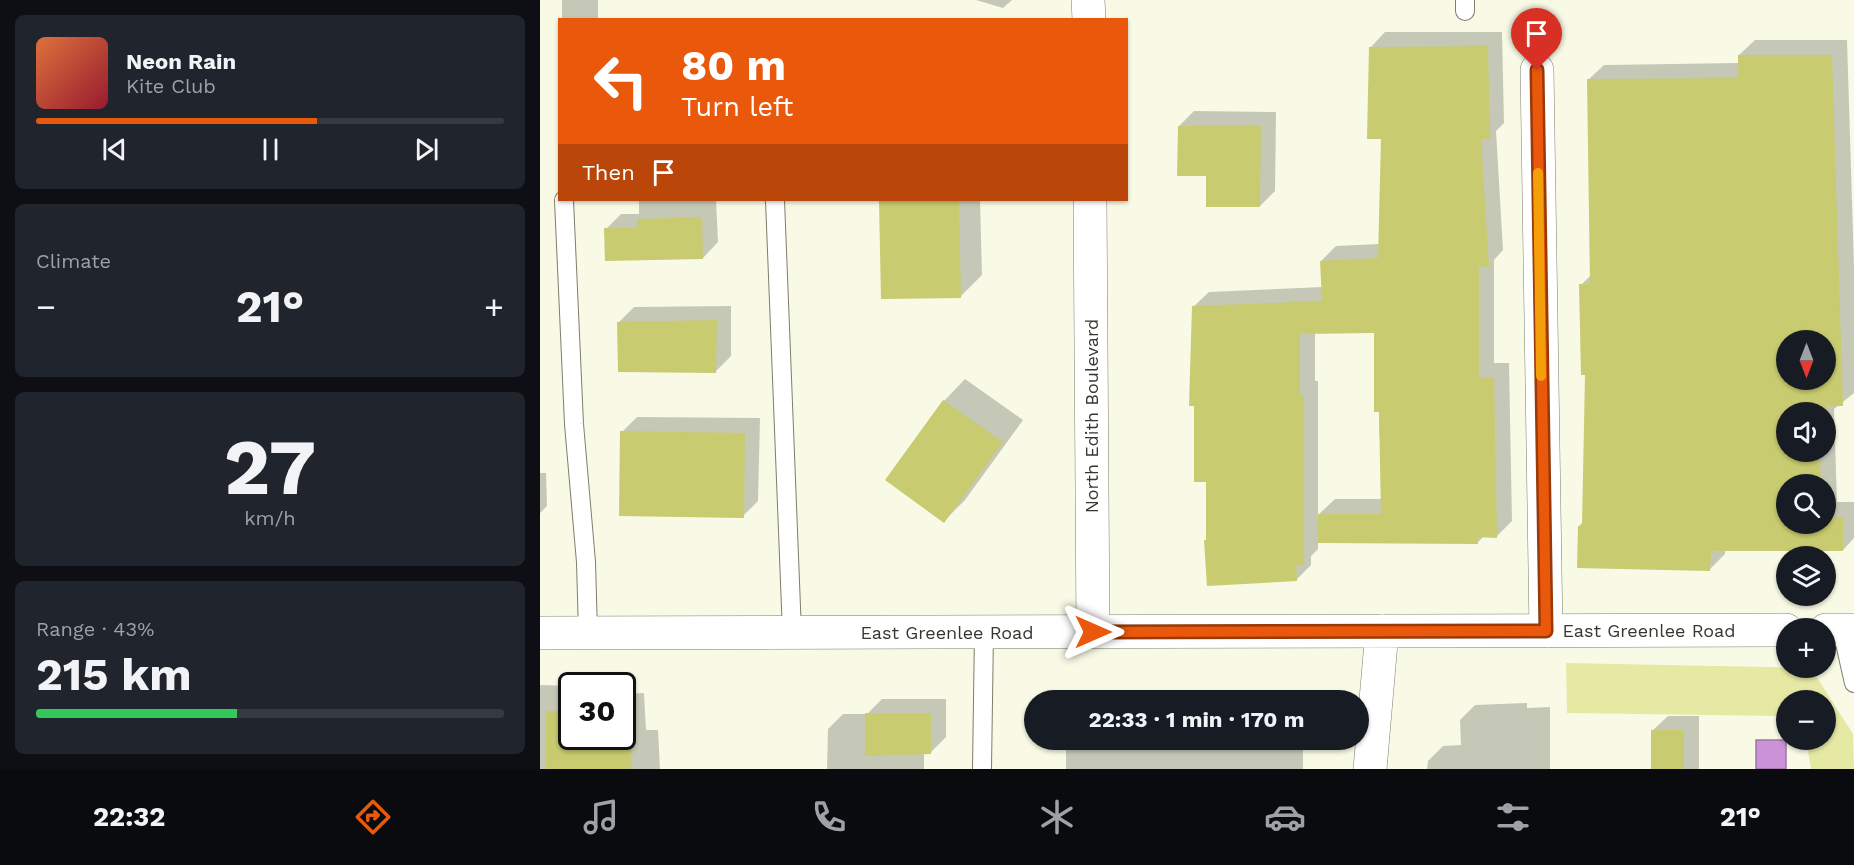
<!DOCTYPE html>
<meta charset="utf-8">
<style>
body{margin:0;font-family:"Work Sans",sans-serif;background:#20242c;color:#f1f3f6;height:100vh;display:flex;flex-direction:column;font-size:22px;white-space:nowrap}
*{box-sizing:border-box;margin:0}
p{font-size:20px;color:#9ea1a6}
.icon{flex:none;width:33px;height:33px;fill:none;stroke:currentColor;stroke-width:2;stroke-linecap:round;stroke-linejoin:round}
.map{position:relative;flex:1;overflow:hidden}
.drawer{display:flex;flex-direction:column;gap:15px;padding:15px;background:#0d0f14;width:540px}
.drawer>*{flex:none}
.guide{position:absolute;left:18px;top:18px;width:570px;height:183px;border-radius:0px;box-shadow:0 2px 4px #0004;background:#ea580c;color:#fff;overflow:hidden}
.needle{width:39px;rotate:180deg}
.tools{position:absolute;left:1236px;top:330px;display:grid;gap:12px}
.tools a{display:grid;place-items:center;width:60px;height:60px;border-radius:50%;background:#171b24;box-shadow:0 2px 4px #0004;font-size:30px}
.speed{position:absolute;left:18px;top:672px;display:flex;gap:12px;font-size:30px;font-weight:700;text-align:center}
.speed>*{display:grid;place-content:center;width:78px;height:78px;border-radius:50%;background:#171b24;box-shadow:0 2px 4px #0004;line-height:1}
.speed .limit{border:3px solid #111;border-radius:9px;background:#fff;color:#111}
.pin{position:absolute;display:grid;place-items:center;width:51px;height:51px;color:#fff;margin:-62px -26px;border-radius:50% 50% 50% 0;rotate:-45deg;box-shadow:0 0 6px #0007}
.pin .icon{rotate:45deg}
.me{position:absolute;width:66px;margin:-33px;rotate:90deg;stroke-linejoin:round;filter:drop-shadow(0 0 4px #0008)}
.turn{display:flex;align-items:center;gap:21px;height:126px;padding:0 24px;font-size:27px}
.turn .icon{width:78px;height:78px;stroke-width:2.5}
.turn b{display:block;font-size:42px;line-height:51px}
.then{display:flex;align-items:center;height:57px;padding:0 24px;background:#0003;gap:12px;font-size:22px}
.big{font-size:45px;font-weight:700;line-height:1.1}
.drawer .widget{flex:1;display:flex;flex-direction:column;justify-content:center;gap:9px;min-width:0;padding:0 21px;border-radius:9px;background:#20242c}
.drawer .dial{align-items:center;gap:0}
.dial b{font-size:78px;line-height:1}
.song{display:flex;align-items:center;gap:18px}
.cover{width:72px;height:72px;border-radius:9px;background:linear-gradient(135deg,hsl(20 70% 55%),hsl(350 70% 35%))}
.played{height:6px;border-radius:3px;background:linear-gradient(90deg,#ea580c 60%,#363941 60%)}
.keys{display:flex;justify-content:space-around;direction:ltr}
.heat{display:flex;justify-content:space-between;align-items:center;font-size:33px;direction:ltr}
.charge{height:9px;border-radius:4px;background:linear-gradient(90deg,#34c759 43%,#363941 0)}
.trip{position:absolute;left:484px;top:690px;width:345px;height:60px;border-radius:30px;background:#171b24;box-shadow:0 2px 4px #0004;font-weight:700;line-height:60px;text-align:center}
.tab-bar{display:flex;height:96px;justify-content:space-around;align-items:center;background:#090b0e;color:#9ea1a6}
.tab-bar .icon{width:42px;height:42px}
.tab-bar .active{color:#ea580c}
.tab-bar b{font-size:27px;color:#f1f3f6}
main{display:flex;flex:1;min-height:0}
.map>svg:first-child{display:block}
.green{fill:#e6e9a4}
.water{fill:#cb92d8;stroke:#9e77a5;stroke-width:1.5}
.shadow{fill:#0003;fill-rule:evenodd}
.building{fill:#c8cb6f;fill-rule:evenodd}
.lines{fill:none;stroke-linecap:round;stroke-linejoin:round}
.lane-casing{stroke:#7d7e6c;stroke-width:20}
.street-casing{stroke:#7d7e6c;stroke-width:34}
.lane{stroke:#fff;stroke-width:18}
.street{stroke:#fff;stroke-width:33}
.route-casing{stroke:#983908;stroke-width:15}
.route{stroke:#ea580c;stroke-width:10}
.slow{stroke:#f59e0b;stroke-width:10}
.labels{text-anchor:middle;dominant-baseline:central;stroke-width:5;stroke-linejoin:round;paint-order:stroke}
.street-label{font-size:18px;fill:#36372f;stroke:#fff}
</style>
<main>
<section class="drawer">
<div class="widget">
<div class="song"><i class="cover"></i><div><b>Neon Rain</b><p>Kite Club</p></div></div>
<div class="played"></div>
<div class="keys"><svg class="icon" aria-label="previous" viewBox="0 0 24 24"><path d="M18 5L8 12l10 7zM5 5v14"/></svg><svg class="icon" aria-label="pause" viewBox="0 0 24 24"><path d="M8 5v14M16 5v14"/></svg><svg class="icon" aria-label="next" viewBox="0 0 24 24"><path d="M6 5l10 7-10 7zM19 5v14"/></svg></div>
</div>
<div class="widget"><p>Climate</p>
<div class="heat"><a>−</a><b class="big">21°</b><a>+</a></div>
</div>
<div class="widget dial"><b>27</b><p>km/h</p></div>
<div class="widget"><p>Range · 43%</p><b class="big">215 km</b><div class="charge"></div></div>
</section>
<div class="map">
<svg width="1314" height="769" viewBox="0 0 1314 769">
<rect width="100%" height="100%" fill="#f8fae5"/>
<!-- green -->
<path class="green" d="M1026 663 1271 668 1313 734 1314 769H1271L1266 740H1286V700H1246V716L1027 713Z"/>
<!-- water -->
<path class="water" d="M1216 740H1246V769H1216Z"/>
<!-- shadow -->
<path class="shadow" d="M22 0H58V20H22Z
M436 0H472L463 8Z
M845 32H962L964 123 956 131 963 250 954 260V363H969L972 521 957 536H944L937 543 778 541V549L771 556V565L756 580 668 538V480L653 307 669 292 783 287 781 261 796 246 840 244 842 137 830 48ZM836 331 842 499H795L778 515V381H775V332Z
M1215 40H1307L1314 266V393L1294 409 1297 502H1314V538L1303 550H1185V554L1170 569 1039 526 1043 522 1046 373 1041 285 1052 274 1048 80 1064 65 1199 63V55ZM1246 340H1286V380H1246ZM1246 412H1286V452H1246ZM1246 484H1286V524H1246Z
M654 111 736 112 735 191 720 206 668 175 639 126Z
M99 200H176L178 242 163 258 66 229 81 214H99Z
M341 200H440L442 275 420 297H342Z
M191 306V356L176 371 79 322 94 307Z
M425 379 483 420 425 500 404 521 347 480 404 401Z
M97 417 220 418 218 501 203 516 82 432Z
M0 473H6L7 506 0 513Z
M0 685 32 686V736H82V694L104 693 106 730H118L120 769H0Z
M523 697H628V700H519Z
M342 699H406V737L391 752H384V769H287L288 729 303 714H327Z
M987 703V708L1010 707V769H887L888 761 903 746 921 745 920 720 935 705Z
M1128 716H1159V769H1112V731Z
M508 740H763V769H526V743H508Z"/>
<!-- building -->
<path class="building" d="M948 46 950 139H941L949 267 939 266V378L954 377 957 538 938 537V544L778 543V514H841L839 412H834V333L760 334V395H764V565L756 566 757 581 667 586 664 540H666V482H654V406H649L652 306 782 301 780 261 838 258 841 139H827L829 47Z
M1198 55H1292L1303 406H1287L1286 419V412H1246V452H1280L1281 484H1246V524H1286V517H1303V551H1171L1170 571 1037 568 1038 526H1042L1045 375H1041L1039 284H1050L1047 79 1198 78ZM1246 340H1286V380H1246Z
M638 126H721L720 207H666V176H637Z
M339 200H419L421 298 341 299Z
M162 217 163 259 65 261 64 228H97V219Z
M177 320 176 373 78 372 77 322Z
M403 400 463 442 404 523 345 480Z
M80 431 205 433 204 518 79 516Z
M89 707 92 769H6V711L32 710V736H82V708Z
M325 713H391V754L325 756Z
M1111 730H1144V769H1111Z"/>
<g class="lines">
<!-- lane casing -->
<g class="lane-casing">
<path id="lane" d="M925 0V11
M24 200 34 424 46 562 48 633
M235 200 252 633
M1302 630 1314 683
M442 769 444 632"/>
</g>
<!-- street casing -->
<g class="street-casing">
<path id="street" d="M548 0 549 20
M997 70 1006 631
M550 200 553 632
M1286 630H1314
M0 633 1246 630
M830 769 842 631"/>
</g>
<!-- lane -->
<use href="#lane" class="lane"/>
<!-- street -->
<use href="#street" class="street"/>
</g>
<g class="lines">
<!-- route casing -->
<g class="route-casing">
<path id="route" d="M553 632 1006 631 997 70"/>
</g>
<!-- route -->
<use href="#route" class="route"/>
<!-- slow -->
<path class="slow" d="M998 173 1001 376"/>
</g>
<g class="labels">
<!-- street labels -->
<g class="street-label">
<text transform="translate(551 416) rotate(-90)">North Edith Boulevard</text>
<text x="1109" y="630">East Greenlee Road</text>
<text x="407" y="632">East Greenlee Road</text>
</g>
</g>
</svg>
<div class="tools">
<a><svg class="needle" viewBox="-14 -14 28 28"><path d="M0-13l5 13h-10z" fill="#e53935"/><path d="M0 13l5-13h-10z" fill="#9ea1a6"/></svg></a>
<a><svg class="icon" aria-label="sound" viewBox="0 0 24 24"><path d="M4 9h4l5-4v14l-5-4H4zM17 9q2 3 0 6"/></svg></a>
<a><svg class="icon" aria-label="search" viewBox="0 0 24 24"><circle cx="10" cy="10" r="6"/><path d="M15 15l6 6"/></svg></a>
<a><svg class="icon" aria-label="layers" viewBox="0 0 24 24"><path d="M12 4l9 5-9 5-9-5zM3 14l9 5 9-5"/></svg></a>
<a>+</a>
<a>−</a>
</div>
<div class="speed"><div class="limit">30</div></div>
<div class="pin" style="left:997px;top:70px;background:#d93025"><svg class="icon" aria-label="arrive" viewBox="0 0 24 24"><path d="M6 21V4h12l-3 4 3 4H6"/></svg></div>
<svg class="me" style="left:553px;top:632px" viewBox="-20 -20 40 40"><path d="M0-17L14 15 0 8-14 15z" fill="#ea580c" stroke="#fff" stroke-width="4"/></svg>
<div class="trip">22:33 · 1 min · 170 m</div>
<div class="guide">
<div class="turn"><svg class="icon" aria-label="left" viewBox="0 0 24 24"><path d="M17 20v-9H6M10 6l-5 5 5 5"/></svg><div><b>80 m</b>Turn left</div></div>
<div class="then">Then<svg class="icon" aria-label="arrive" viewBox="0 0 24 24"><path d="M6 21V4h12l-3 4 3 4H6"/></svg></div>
</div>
</div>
</main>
<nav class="tab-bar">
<b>22:32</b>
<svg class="icon active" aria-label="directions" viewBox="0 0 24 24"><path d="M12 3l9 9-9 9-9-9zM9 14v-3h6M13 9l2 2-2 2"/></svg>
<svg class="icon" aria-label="music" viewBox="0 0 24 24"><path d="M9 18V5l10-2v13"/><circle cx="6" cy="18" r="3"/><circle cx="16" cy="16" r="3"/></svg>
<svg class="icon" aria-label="phone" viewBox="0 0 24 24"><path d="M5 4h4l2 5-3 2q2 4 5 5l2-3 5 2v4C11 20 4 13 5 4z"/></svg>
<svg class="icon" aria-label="climate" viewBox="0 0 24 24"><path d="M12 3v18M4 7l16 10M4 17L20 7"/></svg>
<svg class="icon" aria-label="car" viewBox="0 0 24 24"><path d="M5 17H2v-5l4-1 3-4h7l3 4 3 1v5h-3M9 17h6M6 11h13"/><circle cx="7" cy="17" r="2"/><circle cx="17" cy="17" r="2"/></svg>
<svg class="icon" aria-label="filters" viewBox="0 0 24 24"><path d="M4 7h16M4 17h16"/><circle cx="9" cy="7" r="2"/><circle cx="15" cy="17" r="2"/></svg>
<b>21°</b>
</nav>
